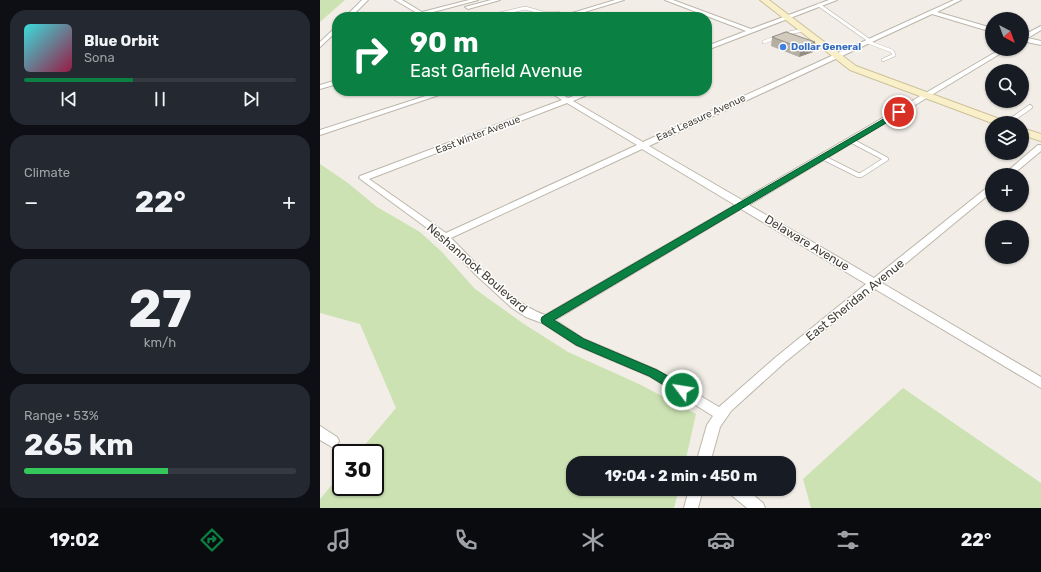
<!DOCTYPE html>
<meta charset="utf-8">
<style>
body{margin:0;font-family:Rubik,sans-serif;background:#242831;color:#f1f3f6;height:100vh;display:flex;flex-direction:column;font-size:15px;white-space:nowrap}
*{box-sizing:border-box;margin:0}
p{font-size:13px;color:#9ea1a6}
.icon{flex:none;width:22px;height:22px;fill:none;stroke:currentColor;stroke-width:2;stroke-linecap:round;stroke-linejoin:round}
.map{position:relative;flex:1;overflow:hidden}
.sheet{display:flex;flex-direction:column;gap:10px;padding:10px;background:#0d0f14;width:320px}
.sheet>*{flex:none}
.guide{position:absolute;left:12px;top:12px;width:380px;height:84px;border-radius:16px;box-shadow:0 1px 3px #0004;background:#0b8043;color:#fff;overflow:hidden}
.needle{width:26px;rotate:139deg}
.tools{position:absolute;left:665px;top:12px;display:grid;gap:8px}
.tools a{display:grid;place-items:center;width:44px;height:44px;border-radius:50%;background:#171b24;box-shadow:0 1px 3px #0004;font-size:20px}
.speed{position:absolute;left:12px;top:444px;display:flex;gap:8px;font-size:20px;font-weight:700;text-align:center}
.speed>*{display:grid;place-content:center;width:52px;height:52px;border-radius:50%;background:#171b24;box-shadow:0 1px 3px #0004;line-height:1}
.speed .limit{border:2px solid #111;border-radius:6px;background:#fff;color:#111}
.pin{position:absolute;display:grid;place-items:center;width:34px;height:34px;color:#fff;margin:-17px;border:2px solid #fff;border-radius:50%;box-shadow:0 1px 4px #0007}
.me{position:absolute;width:44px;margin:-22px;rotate:301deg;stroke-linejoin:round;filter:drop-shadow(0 0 3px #0008)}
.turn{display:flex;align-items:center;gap:14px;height:84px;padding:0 12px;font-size:18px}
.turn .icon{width:52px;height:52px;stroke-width:2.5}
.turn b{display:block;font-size:28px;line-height:34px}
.big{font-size:30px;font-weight:700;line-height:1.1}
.sheet .card{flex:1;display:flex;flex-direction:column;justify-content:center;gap:6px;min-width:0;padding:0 14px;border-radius:16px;background:#242831}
.sheet .dial{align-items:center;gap:0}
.dial b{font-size:52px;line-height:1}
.song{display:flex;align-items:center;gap:12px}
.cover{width:48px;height:48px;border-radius:6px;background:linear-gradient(135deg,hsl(180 70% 55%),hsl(340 70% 35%))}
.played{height:4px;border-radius:2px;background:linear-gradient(90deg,#0b8043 40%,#363941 40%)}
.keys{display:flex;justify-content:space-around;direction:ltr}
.heat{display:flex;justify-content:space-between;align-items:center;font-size:22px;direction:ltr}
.charge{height:6px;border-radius:3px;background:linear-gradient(90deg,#34c759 53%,#363941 0)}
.trip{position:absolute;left:246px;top:456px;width:230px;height:40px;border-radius:16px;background:#171b24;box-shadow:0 1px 3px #0004;font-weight:700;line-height:40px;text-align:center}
.tabs{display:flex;height:64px;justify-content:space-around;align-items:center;background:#090b0e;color:#9ea1a6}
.tabs .icon{width:28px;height:28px}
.tabs .current{color:#0b8043}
.tabs b{font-size:18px;color:#f1f3f6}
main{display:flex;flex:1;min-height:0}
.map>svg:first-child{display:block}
.green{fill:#cce2b3}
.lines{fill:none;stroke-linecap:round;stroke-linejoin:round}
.service-far1-casing{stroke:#bcb6aa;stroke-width:4}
.service-casing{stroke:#bcb6aa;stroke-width:5.5}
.minor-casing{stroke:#bcb6aa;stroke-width:2}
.secondary-casing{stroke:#cdc19a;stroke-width:2}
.service-far1{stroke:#fff;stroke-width:3}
.service{stroke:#fff;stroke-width:4}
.minor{fill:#fff;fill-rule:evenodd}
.secondary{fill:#f9efc9;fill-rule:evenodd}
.wall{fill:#b5aea3}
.shaded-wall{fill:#938d84}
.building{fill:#d2cabd;stroke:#938d84}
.route{fill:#0b8043;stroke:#07532c}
.shop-dot{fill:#3f7fe0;stroke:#fff;stroke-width:1.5}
.labels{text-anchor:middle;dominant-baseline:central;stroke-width:3;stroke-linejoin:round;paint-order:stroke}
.far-shop-label{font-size:10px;font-weight:bold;fill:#366cbe;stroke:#fff;text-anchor:start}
.far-street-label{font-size:10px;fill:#443f36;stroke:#fff}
.street-label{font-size:12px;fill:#443f36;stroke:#fff}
</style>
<main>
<section class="sheet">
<div class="card">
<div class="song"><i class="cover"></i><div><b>Blue Orbit</b><p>Sona</p></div></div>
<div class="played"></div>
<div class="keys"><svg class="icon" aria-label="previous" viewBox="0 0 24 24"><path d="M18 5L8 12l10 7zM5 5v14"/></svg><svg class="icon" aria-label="pause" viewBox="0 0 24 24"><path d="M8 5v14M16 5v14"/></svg><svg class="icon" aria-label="next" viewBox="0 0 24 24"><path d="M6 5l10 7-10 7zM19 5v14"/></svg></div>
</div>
<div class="card"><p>Climate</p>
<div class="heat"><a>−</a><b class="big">22°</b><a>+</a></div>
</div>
<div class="card dial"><b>27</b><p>km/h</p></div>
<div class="card"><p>Range · 53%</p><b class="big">265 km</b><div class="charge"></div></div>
</section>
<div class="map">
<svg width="721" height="508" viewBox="0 0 721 508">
<rect width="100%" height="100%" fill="#f2eee7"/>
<!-- green -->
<path class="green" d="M0 0H25L0 22Z
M0 164 28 183 57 207 100 232 122 252 155 289 204 324 248 352 319 384 376 414 365 463H253V489H359L354 508H0V499L21 474V487H55V453H38L76 408 40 324 0 313Z
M583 388 721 483V508H491L483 479Z"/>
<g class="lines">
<!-- service-far1 casing -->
<g class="service-far1-casing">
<path id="service-far1" d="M499 5 550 41
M167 17 205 8 223 13H237L246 16
M464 34 483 30
M444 42 457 37
M548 42 572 51 574 55 563 60"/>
</g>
<!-- service casing -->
<g class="service-casing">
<path id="service" d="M687 123 710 107
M502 157 538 175H541L566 159 530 140"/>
</g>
<!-- minor casing -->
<g class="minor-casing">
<path id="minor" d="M42 0H48L31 17H25Z
M75 0H82L102 12 149 0H158L106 14V16C99 17 92 17 84 17L97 13Z
M171 0H180L148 9 145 7Z
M295 0H304L248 17H239Z
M345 0H353L431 29 509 0H517L387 50V46L426 31Z
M634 0H641L617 12 672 28V32L612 14 329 146 422 200 681 49H688L429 205 554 278 669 186 672 185V192L562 283 721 377V388L555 289 464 363 411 411 400 427 390 463H376L387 425 393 416 329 376 256 345 222 323 206 317 192 308 156 275 122 239 39 178 40 176 242 100 228 91H236L248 98 267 91H276L253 101 323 142ZM247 103 317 145 126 233 49 179ZM322 149 415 205 225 315C189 302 158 265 131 238ZM421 209 546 284 456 357 399 407 337 370 264 339 235 320Z
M17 26V31L0 47V42Z
M721 26V30L708 38 721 41V45L702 41V36Z
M17 80V84L0 89V85Z
M121 91H131L0 135V130Z
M718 145H721V151L692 175H683Z
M0 426 17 437 19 441 17 445 12 447 0 440Z
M369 489H383L378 508H364Z
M408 489H426L443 503 445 508H427L410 494Z"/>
</g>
<!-- secondary casing -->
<g class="secondary-casing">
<path id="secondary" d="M440 0H449L536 66 685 121 686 123H672L530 70Z
M702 128 721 134V141L702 135Z"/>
</g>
<!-- service-far1 -->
<use href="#service-far1" class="service-far1"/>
<!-- service -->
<use href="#service" class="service"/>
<!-- minor -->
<use href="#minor" class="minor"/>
<!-- secondary -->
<use href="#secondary" class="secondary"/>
</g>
<!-- wall -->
<path class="wall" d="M452 37 493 52 479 57 451 46Z"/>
<!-- shaded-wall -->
<path class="shaded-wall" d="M495 42 493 52 479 57 481 48Z"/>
<!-- building -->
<path class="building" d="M466 32 495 42 481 48 452 37Z"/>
<!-- route -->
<path class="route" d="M579 110 582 112 581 114 234 320 264 339 337 370 366 386 367 390 366 393 362 394 357 393 329 376 256 345 222 323 221 320 222 317Z"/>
<!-- markers -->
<circle class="shop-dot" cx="463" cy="47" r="4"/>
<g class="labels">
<!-- far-shop labels -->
<g class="far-shop-label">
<text x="471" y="47">Dollar General</text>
</g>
<!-- far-street labels -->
<g class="far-street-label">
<text transform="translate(381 118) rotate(-25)">East Leasure Avenue</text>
<text transform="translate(158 135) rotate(-21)">East Winter Avenue</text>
</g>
<!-- street labels -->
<g class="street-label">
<text transform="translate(487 243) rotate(31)">Delaware Avenue</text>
<text transform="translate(157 268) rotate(41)">Neshannock Boulevard</text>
<text transform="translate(535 300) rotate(-39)">East Sheridan Avenue</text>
</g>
</g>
</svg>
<div class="tools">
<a><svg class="needle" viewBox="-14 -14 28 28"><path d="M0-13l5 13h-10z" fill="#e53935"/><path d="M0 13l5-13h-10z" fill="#9ea1a6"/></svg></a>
<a><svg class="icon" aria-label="search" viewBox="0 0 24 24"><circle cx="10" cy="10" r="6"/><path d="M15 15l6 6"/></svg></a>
<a><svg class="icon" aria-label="layers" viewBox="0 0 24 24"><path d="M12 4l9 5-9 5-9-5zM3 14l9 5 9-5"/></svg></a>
<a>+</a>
<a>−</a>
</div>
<div class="speed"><div class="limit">30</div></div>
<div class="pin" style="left:579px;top:112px;background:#d93025"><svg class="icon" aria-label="arrive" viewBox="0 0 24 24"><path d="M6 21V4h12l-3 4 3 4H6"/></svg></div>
<svg class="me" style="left:362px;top:390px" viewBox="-20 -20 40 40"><circle r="17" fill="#0b8043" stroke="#fff" stroke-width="3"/><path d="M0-11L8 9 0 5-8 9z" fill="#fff"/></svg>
<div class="trip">19:04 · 2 min · 450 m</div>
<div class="guide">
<div class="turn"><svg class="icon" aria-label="right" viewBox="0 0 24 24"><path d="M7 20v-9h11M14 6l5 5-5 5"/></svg><div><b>90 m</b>East Garfield Avenue</div></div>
</div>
</div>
</main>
<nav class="tabs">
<b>19:02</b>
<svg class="icon current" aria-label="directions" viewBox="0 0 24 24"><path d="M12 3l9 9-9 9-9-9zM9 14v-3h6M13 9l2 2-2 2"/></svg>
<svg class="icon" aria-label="music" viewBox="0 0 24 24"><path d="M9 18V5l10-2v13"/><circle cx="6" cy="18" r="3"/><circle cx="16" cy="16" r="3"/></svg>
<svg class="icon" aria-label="phone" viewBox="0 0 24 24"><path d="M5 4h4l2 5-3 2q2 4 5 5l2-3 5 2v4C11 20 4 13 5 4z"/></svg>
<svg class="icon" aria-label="climate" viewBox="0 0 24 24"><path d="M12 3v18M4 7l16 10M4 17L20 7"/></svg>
<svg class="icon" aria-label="car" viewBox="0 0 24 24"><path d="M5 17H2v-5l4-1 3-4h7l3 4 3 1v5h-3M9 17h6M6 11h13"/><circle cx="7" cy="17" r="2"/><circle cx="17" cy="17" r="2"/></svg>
<svg class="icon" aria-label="filters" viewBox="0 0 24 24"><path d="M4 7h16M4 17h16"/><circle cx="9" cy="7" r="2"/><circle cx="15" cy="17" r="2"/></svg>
<b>22°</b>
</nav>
